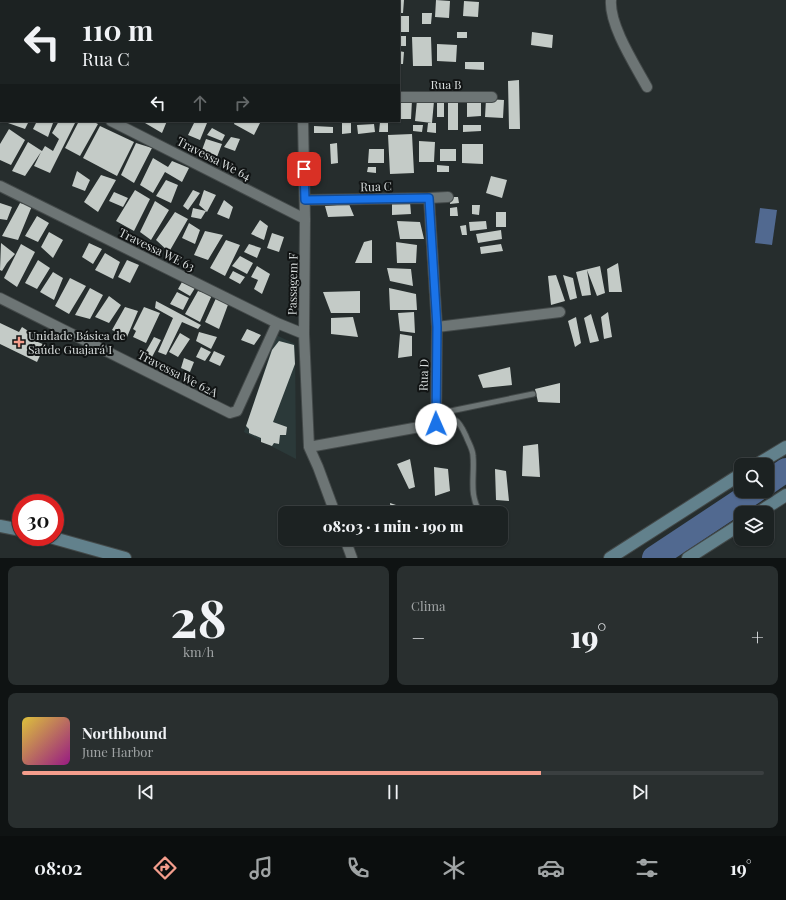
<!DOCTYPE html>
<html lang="pt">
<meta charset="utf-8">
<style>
body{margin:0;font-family:"Playfair Display",serif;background:#292f2f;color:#f1f3f6;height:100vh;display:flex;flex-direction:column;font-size:15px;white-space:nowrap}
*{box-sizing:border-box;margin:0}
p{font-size:13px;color:#a0a4a5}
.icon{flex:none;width:22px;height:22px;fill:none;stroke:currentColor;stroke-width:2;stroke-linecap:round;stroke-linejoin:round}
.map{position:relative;height:558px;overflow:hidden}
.details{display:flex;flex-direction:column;gap:8px;padding:8px;background:#0f1313;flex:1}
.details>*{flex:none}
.hud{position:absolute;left:0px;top:0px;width:400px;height:122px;box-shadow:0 1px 3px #0004,0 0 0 1px #3a3f40;background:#1c2222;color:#f1f3f6;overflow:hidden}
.tools{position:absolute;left:734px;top:458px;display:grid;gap:8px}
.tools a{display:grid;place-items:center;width:40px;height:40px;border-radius:8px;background:#1c2222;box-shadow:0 1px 3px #0004,0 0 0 1px #3a3f40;font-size:20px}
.speed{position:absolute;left:12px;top:494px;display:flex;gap:8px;font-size:20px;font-weight:700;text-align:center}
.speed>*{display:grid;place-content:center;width:52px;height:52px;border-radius:50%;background:#1c2222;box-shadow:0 1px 3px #0004,0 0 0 1px #3a3f40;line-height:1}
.speed .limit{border:6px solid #d22;background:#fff;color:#111}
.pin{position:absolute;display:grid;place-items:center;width:34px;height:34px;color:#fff;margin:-17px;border-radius:8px;box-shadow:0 2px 6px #0006}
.me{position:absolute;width:44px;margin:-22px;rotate:359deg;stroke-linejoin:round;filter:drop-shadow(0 0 3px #0008)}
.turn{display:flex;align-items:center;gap:14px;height:84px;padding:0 16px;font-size:18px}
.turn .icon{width:52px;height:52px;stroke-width:2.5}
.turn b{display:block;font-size:28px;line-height:34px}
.lanes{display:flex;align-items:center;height:38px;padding:0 16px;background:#0003;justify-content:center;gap:20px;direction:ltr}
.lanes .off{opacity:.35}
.big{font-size:30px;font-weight:800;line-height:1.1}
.details .widget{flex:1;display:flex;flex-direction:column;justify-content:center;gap:6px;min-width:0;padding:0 14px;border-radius:8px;background:#292f2f}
.details .dial{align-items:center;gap:0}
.dial b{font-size:52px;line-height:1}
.song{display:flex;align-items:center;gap:12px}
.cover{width:48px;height:48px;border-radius:6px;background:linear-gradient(135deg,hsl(50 70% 55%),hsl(310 70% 35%))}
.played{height:4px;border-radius:2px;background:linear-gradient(90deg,#f49d8c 70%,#3a3f40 70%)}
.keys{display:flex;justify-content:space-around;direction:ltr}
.heat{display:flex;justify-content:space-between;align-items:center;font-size:22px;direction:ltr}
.details .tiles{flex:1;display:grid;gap:8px;grid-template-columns:1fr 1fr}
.widget:last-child{grid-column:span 2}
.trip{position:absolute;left:278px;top:506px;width:230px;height:40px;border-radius:8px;background:#1c2222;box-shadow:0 1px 3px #0004,0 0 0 1px #3a3f40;font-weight:800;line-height:40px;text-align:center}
.tabs{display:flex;height:64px;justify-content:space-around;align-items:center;background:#0b0e0e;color:#a0a4a5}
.tabs .icon{width:28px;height:28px}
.tabs .active{color:#f49d8c}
.tabs b{font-size:18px;color:#f1f3f6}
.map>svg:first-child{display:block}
.built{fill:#2b3939}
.water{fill:#516990}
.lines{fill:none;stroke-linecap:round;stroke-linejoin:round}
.river{stroke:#516990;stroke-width:24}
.building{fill:#c4cbc7}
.lane-casing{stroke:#434949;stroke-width:7}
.street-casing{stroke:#434949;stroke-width:12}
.secondary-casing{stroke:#434949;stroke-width:14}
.lane{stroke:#6d7575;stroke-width:5}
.street{stroke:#6d7575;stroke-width:10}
.secondary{stroke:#62818c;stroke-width:12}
.route-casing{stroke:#114b97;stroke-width:10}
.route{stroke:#1a73e8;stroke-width:7}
.poi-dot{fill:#f49d8c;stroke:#111414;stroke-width:1.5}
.labels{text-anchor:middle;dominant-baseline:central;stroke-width:4;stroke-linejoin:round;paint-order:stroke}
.street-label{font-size:12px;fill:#d7dcdc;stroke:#111414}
.poi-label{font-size:12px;fill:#d7dcdc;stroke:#111414;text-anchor:start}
</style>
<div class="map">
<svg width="786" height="558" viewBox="0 0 786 558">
<rect width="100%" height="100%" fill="#262d2d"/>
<!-- built -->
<path class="built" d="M276 335 295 344 296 459 244 432Z"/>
<!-- water -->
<path class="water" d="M760 208 777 210 772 245 755 243Z"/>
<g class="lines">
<!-- river -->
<path class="river" d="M767 483 786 470
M654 558 755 491"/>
</g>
<!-- building -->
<path class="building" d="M399 0H404L403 13H399Z
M436 0 450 1 449 18 435 17Z
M464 1 479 2 478 17 463 16Z
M422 13H432L431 24H422Z
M399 16H409V32H399Z
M457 32H467V38H457Z
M532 32 553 35 552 48 531 45Z
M399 36H406V46H399Z
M412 37H431L432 66H413Z
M437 44 457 45 456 62 437 61Z
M399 51 404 52 403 64H399Z
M465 62H484V70L465 69Z
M519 80 520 129H509L508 81Z
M399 99 412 100 411 119H399Z
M486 99 504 100 503 118 485 117Z
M417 100 434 101 432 123 415 121Z
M481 100V116L467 117V101Z
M437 101H444V117H437Z
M448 102H458V130H448Z
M9 121H29L25 129 8 123Z
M37 121H48L53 123 48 137 33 129Z
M59 121H76L50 173 34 166 41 152 25 176 12 171 28 142 42 151 45 146 53 151 59 139 52 133Z
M79 121H92L98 124 80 156 65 148Z
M147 121H167L162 133 145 123Z
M195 121H203L207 123 200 140 188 135Z
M235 121H261L254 135 234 124Z
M315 121H341V123H315Z
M342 121H351V133L342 134Z
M380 122H388V132H379Z
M428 123H436V133L427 132Z
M374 124 375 132 358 134 357 125Z
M413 125H423L422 132 413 131Z
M463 125H481V131L463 132Z
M100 126 134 142 117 176 83 158Z
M314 126 333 127V133H314Z
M212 128 225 135 222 141 207 135Z
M9 129 25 140 11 165 0 160V144Z
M412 134 414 173 390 174 388 135Z
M231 137 240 139 235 151 224 147Z
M206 139 222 144 217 157 202 150Z
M419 141 435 142 434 162H419Z
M136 143 152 148 134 183 121 175Z
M337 143 338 163 331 164 330 144Z
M462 144H483V164L462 163Z
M369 149H384V163H368Z
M440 149H456V161H440Z
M153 158 168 167 172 161 189 168 182 182 165 172 153 193 140 185Z
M437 165 449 166V172H437Z
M368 167H376V173L367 172Z
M77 171 90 180 85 191 72 186Z
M101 175 116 180 98 212 84 202Z
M491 176 507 180 502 198 486 193Z
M166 180 178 185 171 203 156 196Z
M135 190 150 199 134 231 116 221Z
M193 190 200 193 188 210 183 206Z
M204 190 216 195 207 212 199 205Z
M114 192 128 198 123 207 109 201Z
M450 197H458L459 203 450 204Z
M224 200 233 207 229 219 217 214Z
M155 201 169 210 151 240 140 232Z
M392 202H410L411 214 392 215Z
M0 203 12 207 7 220 0 219Z
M20 203 32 206 18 240 2 236Z
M349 204 354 216 328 217 325 206Z
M472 205H480L479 215 472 214Z
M457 207 458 216H450V208Z
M193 208 206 211 201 219 191 217Z
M175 212 188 219 169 252 156 240Z
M496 212H506V227H496Z
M37 216 49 223 38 242 25 236Z
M260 220 268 226 264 240 251 234Z
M397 221 420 222 424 239H400Z
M486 221 487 229 470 231 469 222Z
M189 223 200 230 195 244 182 238Z
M466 225 467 235H462L460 226Z
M501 230 502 239 478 243 476 234Z
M205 231 223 235 208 260 194 255Z
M49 232 63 240 53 258 41 247Z
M272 233 284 237 279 252 267 248Z
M226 240 240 245 225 276 210 268Z
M372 240V263H355L364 242Z
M396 242 417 245 416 263H397Z
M1 243 15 254 7 263 2 271 0 270Z
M89 243 102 249 93 264 82 257Z
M21 244 35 252 17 287 4 278Z
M249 244 261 248 257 258 244 252Z
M501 244 503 251 481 254 480 247Z
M105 253 120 262 113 279 95 270Z
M240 256 253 263 247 274 232 266Z
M38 260 50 268 37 289 25 283Z
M127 260 139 265 130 283 118 277Z
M618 263 622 292H609L607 269Z
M257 266 270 274 262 294 254 289 258 280 251 277Z
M600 266 605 293 597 296 587 270 591 295 582 296 576 272Z
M387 268 411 269 413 286 390 281Z
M233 271 245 277 240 284 229 278Z
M53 272 63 278 54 300 40 292Z
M556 275 565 301 551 305 548 276Z
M563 275 573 278 577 298 570 300Z
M70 278 86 286 69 314 55 306Z
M182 282 195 288 190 296 178 289Z
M90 288 103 295 90 319 75 315Z
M389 288 416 294 417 310H390Z
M198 291 212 295 200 322 185 314Z
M360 291V313H331L323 292Z
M177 292 189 298 183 310 170 304Z
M109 296 121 305 109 323 95 317Z
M217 296 229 302 219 329 205 322Z
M156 301 201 325 198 329 182 322 166 355 158 352 173 318 155 308Z
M125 307 138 311 127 337 112 330Z
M144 307 160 313 146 343 133 337 136 331 133 329Z
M414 312 415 333 400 331 398 313Z
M608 312 612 337 604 339 601 317Z
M591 314 599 341 590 343 584 318Z
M353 317 358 337 331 334V318Z
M576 317 581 343 575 347 568 321Z
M0 323 19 332 22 327 33 334V340L45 345 37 362 0 344Z
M247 329 261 335 254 345 241 340Z
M199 332 217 337 211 349 196 341Z
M180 333 190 339 178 357 169 352Z
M400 334 412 336V356L398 358Z
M154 337 161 340 152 357 145 353Z
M279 341 294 345 295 364 273 422 287 427 286 435H280L279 444 274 443 272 446 261 442V438L249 433V429L246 426 272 350Z
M201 347 211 352 205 361 196 357Z
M214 351 225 356 220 366 209 361Z
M184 358 194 362 190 372 181 368Z
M510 367 512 385 483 388 478 375Z
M560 383V403L538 402 535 389Z
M538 444 540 477 522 476 523 446Z
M410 459 415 487 409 489 397 464Z
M434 467 448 469 450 491 435 496Z
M495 469 506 471 509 501 496 500Z
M390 503 402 507 403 513H391Z"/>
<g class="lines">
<!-- lane casing -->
<g class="lane-casing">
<path id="lane" d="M436 414 533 394
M435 418C454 416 458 418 466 436 468 442 473 449 473 456 475 475 468 496 481 513"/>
</g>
<!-- street casing -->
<g class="street-casing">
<path id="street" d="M77 0 79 1
M294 0V1
M611 0C609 25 635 65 647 87
M57 1 58 0
M0 65H1
M399 97H492
M0 116 1 114
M111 121 305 219
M303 121 305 219 304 334 309 447 318 467 335 513
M0 186 277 323 304 334
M305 200 429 198 448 197
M0 298 230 413 237 411 277 323
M437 327 560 312
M309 447 436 424 437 327 429 198
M345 539 352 558"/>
</g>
<!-- secondary casing -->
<g class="secondary-casing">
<path id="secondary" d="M756 465 786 447
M758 513 786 495
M0 526 21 530
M50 537 125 558
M610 558 741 474
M688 558 741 524"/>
</g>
<!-- lane -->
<use href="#lane" class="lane"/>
<!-- street -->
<use href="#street" class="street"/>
<!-- secondary -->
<use href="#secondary" class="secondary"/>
</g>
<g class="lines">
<!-- route casing -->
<g class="route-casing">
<path id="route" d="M304 169 305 200 429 198 437 327 436 424"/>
</g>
<!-- route -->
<use href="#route" class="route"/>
</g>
<!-- markers -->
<path class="poi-dot" d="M17 336h4v4h4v4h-4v4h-4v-4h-4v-4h4z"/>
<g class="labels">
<!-- street labels -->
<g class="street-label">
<text x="446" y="84">Rua B</text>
<text transform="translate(214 158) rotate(27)">Travessa We 64</text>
<text transform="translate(376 186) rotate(-1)">Rua C</text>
<text transform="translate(157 249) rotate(26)">Travessa WE 63</text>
<text transform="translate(292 284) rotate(-89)">Passagem F</text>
<text transform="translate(178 373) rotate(27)">Travessa We 62A</text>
<text transform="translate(423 375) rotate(-88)">Rua D</text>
</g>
<!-- poi labels -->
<g class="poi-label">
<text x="28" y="335">Unidade Básica de<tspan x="28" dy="14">Saúde Guajará I</tspan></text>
</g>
</g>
</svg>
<div class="tools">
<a><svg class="icon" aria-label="search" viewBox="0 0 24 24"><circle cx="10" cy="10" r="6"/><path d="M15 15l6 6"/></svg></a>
<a><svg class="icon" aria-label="layers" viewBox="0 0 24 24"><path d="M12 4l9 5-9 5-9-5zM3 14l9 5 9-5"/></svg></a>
</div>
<div class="speed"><div class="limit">30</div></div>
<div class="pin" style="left:304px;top:169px;background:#d93025"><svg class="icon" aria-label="arrive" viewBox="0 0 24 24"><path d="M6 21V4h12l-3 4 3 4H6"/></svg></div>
<svg class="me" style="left:436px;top:424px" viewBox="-20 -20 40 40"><circle r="19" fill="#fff"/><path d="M0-13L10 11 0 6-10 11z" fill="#1a73e8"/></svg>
<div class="trip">08:03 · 1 min · 190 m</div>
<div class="hud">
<div class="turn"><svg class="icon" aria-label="left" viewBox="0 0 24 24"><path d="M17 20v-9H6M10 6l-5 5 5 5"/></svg><div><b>110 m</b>Rua C</div></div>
<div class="lanes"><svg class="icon" aria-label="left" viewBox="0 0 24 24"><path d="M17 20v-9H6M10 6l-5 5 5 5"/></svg><svg class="icon off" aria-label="ahead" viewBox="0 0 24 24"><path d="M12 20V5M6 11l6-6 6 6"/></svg><svg class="icon off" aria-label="right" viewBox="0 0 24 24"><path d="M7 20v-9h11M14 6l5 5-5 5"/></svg></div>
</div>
</div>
<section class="details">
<div class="tiles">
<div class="widget dial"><b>28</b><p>km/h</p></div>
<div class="widget"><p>Clima</p>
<div class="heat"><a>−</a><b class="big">19°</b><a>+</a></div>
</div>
<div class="widget">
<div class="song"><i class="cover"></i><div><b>Northbound</b><p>June Harbor</p></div></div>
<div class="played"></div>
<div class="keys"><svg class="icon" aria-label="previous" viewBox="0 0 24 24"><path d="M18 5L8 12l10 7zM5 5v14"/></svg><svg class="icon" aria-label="pause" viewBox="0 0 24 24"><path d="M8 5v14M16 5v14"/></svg><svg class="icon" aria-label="next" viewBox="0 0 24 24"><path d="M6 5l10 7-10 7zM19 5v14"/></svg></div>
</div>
</div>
</section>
<nav class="tabs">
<b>08:02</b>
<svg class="icon active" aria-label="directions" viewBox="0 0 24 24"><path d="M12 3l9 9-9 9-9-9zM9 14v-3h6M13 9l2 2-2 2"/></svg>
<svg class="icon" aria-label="music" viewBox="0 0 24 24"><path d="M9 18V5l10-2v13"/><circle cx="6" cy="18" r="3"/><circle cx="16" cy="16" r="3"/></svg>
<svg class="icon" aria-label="phone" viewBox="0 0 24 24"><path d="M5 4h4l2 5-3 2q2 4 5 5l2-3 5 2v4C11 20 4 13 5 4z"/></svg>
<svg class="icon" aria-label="climate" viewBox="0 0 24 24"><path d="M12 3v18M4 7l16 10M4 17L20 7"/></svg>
<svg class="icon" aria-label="car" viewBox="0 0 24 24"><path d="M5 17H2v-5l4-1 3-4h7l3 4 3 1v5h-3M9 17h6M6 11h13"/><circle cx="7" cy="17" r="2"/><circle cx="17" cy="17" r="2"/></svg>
<svg class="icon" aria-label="filters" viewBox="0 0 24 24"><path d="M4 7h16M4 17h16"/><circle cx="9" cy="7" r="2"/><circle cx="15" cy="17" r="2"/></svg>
<b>19°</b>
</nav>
